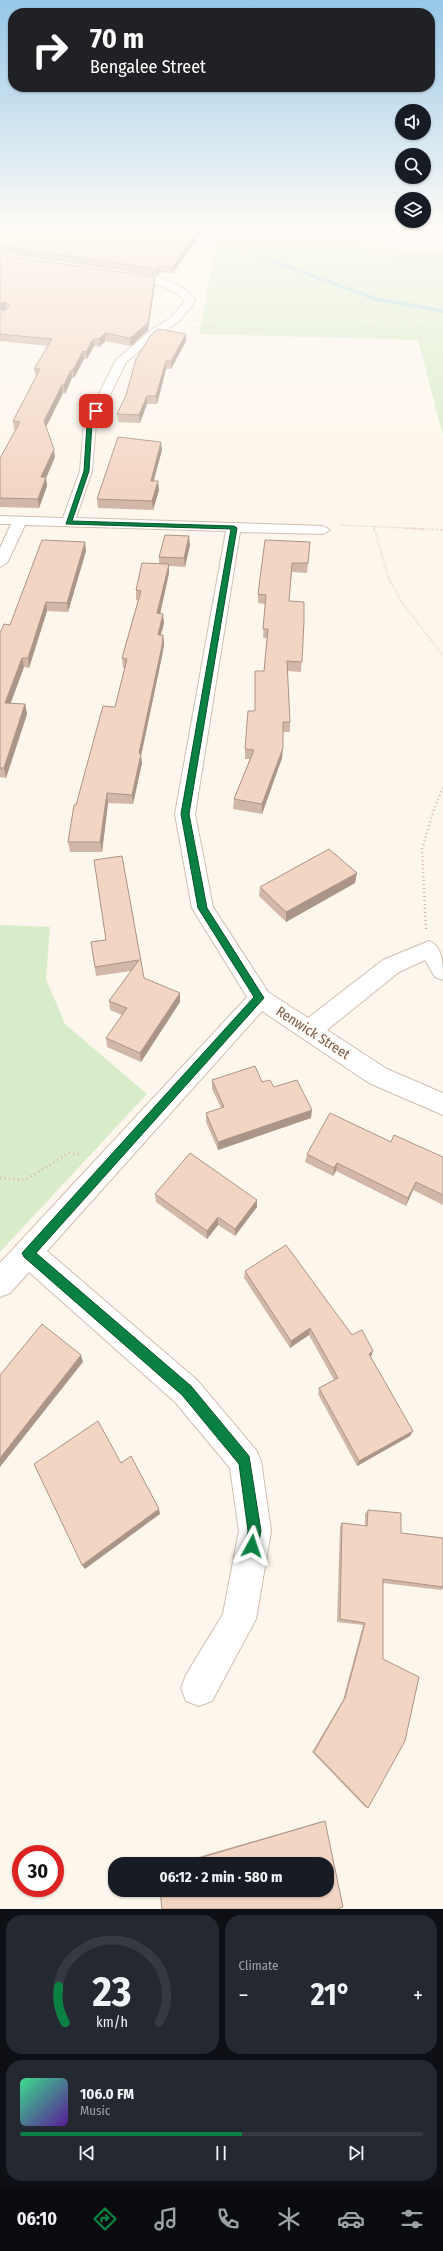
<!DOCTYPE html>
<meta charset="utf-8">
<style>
body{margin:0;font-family:"Fira Sans Condensed",sans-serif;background:#242831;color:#f1f3f6;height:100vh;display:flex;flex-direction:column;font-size:15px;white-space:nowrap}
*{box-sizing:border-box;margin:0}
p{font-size:13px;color:#9ea1a6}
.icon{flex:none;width:22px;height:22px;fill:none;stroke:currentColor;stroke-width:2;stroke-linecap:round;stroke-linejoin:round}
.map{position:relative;height:1909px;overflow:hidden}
.panel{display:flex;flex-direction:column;gap:6px;padding:6px;background:#0d0f14;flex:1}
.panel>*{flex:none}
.hud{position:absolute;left:8px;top:8px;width:427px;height:84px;border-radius:16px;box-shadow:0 1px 3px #0004;background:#202124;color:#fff;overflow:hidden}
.controls{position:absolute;left:395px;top:104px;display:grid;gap:8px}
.controls a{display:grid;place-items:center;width:36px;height:36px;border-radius:50%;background:#171b24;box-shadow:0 1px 3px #0004;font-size:20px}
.speed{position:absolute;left:12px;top:1845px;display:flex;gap:8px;font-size:20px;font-weight:700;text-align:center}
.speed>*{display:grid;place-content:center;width:52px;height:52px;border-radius:50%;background:#171b24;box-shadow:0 1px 3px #0004;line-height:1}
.speed .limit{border:6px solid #d22;background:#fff;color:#111}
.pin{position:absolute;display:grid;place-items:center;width:34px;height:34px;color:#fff;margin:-17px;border-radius:8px;box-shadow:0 2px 6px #0006}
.me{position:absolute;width:44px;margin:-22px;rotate:5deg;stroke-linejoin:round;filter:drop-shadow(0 0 3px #0008)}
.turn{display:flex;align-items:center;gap:14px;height:84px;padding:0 16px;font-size:18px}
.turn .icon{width:52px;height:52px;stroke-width:2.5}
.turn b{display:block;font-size:28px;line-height:34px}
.big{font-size:30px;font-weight:700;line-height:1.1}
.panel .widget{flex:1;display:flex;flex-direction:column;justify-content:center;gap:6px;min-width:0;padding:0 14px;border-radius:16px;background:#242831}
.panel .dial{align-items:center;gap:0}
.dial svg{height:104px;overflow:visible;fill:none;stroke:#363941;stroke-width:7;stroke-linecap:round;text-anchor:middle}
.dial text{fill:#f1f3f6;stroke:none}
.song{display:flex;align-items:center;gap:12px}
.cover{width:48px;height:48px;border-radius:6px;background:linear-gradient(135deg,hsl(150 70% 55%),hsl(270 70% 35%))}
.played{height:4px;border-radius:2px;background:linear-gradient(90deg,#0b8043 55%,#363941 55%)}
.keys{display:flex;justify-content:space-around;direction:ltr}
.heat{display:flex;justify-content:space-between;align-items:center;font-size:22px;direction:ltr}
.panel .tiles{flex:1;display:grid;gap:6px;grid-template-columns:1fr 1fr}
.widget:last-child{grid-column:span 2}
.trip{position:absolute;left:108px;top:1857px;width:226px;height:40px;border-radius:16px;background:#171b24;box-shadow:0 1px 3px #0004;font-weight:700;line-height:40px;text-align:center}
.menu{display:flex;height:64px;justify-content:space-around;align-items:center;background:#090b0e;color:#9ea1a6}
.menu .icon{width:28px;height:28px}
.menu .active{color:#0b8043}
.menu b{font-size:18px;color:#f1f3f6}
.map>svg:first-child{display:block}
.green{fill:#d8ecc9}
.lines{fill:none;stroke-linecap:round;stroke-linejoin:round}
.stream{stroke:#a5d3da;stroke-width:3.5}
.minor-casing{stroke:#d1beb0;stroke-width:2}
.path-far4{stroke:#d9b8a5;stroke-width:1;stroke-dasharray:0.5 1.5;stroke-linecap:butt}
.path-far3{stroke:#d9b8a5;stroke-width:1.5;stroke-dasharray:0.5 1.5;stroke-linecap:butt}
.path-far2{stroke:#d9b8a5;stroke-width:2;stroke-dasharray:0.5 2;stroke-linecap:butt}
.path-far1{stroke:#d9b8a5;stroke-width:2.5;stroke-dasharray:1 3;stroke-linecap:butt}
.path{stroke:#d9b8a5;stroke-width:3;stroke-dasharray:1 3.5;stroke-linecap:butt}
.minor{fill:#fff;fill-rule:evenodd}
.wall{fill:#d1b7a8}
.shaded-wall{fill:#aa9588}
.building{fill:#f3d5c3;stroke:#aa9588}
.route{fill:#0b8043;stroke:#07532c}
.labels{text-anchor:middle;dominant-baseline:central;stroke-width:3;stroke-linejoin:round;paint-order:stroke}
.street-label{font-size:14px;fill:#7a5c4d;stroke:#fffaf3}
</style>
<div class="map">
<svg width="443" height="1909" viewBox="0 0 443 1909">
<rect width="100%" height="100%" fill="#fdf6ec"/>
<!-- green -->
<path class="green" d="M220 225H275L295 231 406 251 443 250V435L418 340 199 334Z
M0 925 50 927 46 979 65 1024 147 1094 0 1252Z"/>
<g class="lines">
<!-- stream -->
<path class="stream" d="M269 260 376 299 443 311"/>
<!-- minor casing -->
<g class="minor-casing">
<path id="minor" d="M126 272C149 275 179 279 195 299L191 307 178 322 159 334 126 362 96 424 92 471 76 518 323 526 330 530 323 534 240 532 195 814 213 907 268 992 308 1018 383 960 429 941C443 946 443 964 443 980L435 977 425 960 399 972 327 1030 387 1069 443 1093V1115L369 1083 262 1011 47 1251 197 1380 256 1450 261 1461 271 1531 256 1619 212 1701 199 1706 186 1701 181 1688 186 1675 223 1614 239 1531 230 1468 175 1402 29 1272 10 1293 0 1297V1263L247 997 192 908 175 814 226 531 25 525 7 563 0 567V548L11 524H0V516L63 518 80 471 84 424 116 360 151 330 170 318 183 304 185 300C165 283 146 283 123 277V273Z"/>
</g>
<!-- path-far4 -->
<path class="path-far4" d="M263 225 405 259 443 265
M206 306 269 293 275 283C266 268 253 254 237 247 226 243 214 242 204 237L224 225
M196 320 215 328 338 329 405 325 443 331
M190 327 213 328
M244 331 443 339"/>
<!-- path-far3 -->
<path class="path-far3" d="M341 525 425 529
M373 526 374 529"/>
<!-- path-far2 -->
<path class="path-far2" d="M374 528 389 579 401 601 443 655
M405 528 443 530"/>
<!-- path-far1 -->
<path class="path-far1" d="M426 929 422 849 435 806 443 788"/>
<!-- path -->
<path class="path" d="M0 1178 25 1180 69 1153 82 1155"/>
<!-- minor -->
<use href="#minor" class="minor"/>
</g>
<!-- wall -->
<path class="wall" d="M0 225 143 229 145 227H144L131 225H207L173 273H159L158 276 0 253Z
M0 255 155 284 148 330 131 346 105 341 100 347 94 346 87 359H84L74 378H72L65 394 63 393 46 427 55 457 46 478 47 486 39 508 0 507V458L16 430H14L13 421 36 377 34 369 48 346 0 341V314L5 310Z
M186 334V341L171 369H166L157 404H147L140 423 118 422 117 414Z
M162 450 154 481 159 490 153 510 98 508 97 499Z
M310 542 307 573 292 572 289 601 304 621 301 672 287 671 290 722V732H283L282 758 262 814 233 809 234 799 250 759H245V749L255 711V671H264L267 638H263L265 604 258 603V594Z
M190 545 185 567 169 566V573L160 614 164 623 161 635H163L164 644 162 656 141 756 142 763 133 804 108 803 102 852H70L68 842 76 805 115 707 125 668H123L122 658 138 600H136V590L159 564V557Z
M86 551 68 612 47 611 29 668 24 667 10 704H25L27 714 6 778 0 777V633L10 625Z
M122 856 144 978 180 1002 141 1062 107 1047 106 1038 122 1015 110 1010 109 1001 131 971 96 976 91 942 106 940Z
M355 883 286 922 259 896 260 887Z
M212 1080 262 1082 274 1087 311 1118 218 1150 206 1122V1113L221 1108 212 1089Z
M391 1142 443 1157V1205L413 1190 406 1206 336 1171 333 1176 305 1162 307 1154Z
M155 1194 257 1207 235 1236 218 1225 207 1239 156 1202Z
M245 1271 352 1335 371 1357 410 1436 357 1466 318 1394 319 1388 334 1380 309 1335 290 1348 244 1278Z
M368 1510 401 1533 443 1538V1589L441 1590 383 1583 368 1808 365 1807 312 1752 343 1700 363 1625 337 1622 340 1527 342 1523 365 1526V1514Z
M323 1821H325L327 1864H174Z"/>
<!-- shaded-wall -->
<path class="shaded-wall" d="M202 225H207L173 273V266Z
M159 266V273L158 276V269Z
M155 277V284L148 330 131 346 130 338Z
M5 302 6 310 0 311V304Z
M105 333V341L100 347 99 339Z
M186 334V341L171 369V361Z
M93 339 94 346 87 359 86 352Z
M83 351 84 359 74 378 73 370Z
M166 361V369L157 404 156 396Z
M71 370 72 378 65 394 64 385Z
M62 385 63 393 45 429 44 421Z
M147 396V404L140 423 139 415Z
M161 442 162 450 151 489V481Z
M54 449 55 457 46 478 47 486 39 508 38 499 41 477Z
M158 481 159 490 153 510 152 501Z
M189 536 190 545 185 567 184 558Z
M85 542 86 551 68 612 67 603Z
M169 564V573L158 623 157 613Z
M46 602 47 611 29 668 28 658Z
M163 614 164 623 158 644V635Z
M163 635 164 644 162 656 141 756 142 763 133 804 132 795 139 753Z
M22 658 24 667 7 713 5 703Z
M25 704 27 714 6 778 4 768Z
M283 748 282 758 262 814V804Z
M107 793 108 803 102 852 100 842Z
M357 873 355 883 286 922V912Z
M180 993V1002L141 1062 140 1053Z
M312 1110 311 1118 218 1150V1142Z
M337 1163 336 1171 333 1176 334 1168Z
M416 1182 413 1190 406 1206 408 1198Z
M257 1200V1207L235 1236V1229Z
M218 1217V1225L207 1239V1231Z
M310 1328 309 1335 290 1348 291 1341Z
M373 1351 371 1357 369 1354Z
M81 1355 83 1362 0 1467V1458Z
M413 1431 410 1436 357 1466 359 1461Z
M159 1509 160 1514 85 1569 82 1565Z"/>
<!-- building -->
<path class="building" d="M0 225H114L143 229 148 225H202L173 266H159L158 269 0 246Z
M0 255 155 277 148 323 130 338 105 333 99 339H93L86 352 83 351 73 370H71L64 385H62L44 421 54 449 41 477H46L38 499 0 498V458L20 422 13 421 40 369H34L52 339 0 334V314L10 306 5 302 0 304Z
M158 329 186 334 171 361H166L156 396H147L139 415 117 414 126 395 136 359 150 336Z
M118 437 161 442 151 481H158L152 501 97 499Z
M165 535 189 536 184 558 159 557Z
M42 540 85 542 67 603 46 602 28 658H22L5 703 25 704 4 768H0V633L4 624 10 625Z
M265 540 310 542 308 563H292L289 601 304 602V621L302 662 287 661 290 722H283V748L262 804 234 799 254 750 245 749 248 711H255V671H264L268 629H263L266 595 258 594Z
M142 563 169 564 157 613 163 614 158 635H163L162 646 139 753 141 754 132 795 107 793 100 842H68L74 805H76L103 706 115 707 127 659 122 658 141 591 136 590Z
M329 849 357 873 286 912 260 887Z
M122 856 144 978 180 993 140 1053 106 1038 127 1008 109 1001 139 960 95 967 91 942 106 940 94 860Z
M255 1066 262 1082 270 1080 274 1087 297 1080 312 1110 218 1142 206 1113 224 1107 212 1080Z
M330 1113 391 1142 394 1135 443 1157V1195L416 1182 408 1198 337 1163 334 1168 307 1154Z
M190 1153 257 1200 235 1229 218 1217 207 1231 155 1194Z
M286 1245 352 1335 362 1330 373 1351 369 1354 413 1431 359 1461 319 1388 338 1378 310 1328 291 1341 245 1271Z
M42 1324 81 1355 0 1458V1375Z
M98 1421 121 1463 131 1456 159 1509 82 1565 34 1464Z
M368 1510 401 1513V1533L443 1538V1587L383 1579V1659L419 1677 405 1741 368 1808 314 1752 345 1698 365 1623 340 1619 342 1523 367 1526Z
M325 1821 343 1907 337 1909H162L160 1890H327V1864H179Z"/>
<!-- sky -->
<linearGradient id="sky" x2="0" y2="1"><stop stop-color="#97c7e8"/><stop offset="0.46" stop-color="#fefbf6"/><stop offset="1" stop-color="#fefbf6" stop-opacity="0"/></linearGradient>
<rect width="443" height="493" fill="url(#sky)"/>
<!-- route -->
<path class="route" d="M94 410 98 411 92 424 89 471 72 521 234 526 237 528 189 814 207 908 264 998 36 1253 191 1386 249 1456 261 1531 257 1550 252 1552 247 1550 245 1546 248 1531 239 1464 182 1395 24 1257 22 1253 254 997 198 908 181 814 231 529 66 524 84 471 87 424Z"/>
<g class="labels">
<!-- street labels -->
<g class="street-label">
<text transform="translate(313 1033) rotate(33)">Renwick Street</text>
</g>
</g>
</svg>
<div class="controls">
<a><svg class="icon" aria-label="sound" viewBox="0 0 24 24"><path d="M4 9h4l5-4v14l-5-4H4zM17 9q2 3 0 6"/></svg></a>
<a><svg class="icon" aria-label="search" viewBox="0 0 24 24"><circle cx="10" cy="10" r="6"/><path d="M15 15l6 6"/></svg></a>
<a><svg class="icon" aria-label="layers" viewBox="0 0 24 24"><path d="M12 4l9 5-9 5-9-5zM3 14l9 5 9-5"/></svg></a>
</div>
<div class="speed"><div class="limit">30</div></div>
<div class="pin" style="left:96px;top:411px;background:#d93025"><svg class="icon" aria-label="arrive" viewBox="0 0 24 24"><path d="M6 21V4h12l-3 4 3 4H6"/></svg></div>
<svg class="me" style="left:252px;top:1546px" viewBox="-20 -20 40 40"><path d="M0-17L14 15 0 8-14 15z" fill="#0b8043" stroke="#fff" stroke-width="4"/></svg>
<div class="trip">06:12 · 2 min · 580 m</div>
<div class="hud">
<div class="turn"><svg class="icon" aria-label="right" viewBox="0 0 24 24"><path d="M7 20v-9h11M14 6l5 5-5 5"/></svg><div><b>70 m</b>Bengalee Street</div></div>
</div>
</div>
<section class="panel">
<div class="tiles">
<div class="widget dial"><svg viewBox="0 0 100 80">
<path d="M14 69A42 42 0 1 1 86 69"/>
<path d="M14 69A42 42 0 0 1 9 41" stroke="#0b8043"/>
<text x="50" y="56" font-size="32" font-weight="700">23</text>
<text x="50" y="72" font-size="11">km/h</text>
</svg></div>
<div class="widget"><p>Climate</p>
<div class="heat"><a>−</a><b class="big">21°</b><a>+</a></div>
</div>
<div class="widget">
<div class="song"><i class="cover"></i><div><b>106.0 FM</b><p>Music</p></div></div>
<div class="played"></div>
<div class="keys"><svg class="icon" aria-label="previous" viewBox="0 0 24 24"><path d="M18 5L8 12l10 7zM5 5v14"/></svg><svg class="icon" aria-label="pause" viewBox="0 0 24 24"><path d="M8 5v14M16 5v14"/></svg><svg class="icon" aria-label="next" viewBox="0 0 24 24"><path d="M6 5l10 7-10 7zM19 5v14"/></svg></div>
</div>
</div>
</section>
<nav class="menu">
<b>06:10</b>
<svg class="icon active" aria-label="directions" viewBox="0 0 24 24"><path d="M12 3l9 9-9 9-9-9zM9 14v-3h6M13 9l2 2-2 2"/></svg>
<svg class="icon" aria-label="music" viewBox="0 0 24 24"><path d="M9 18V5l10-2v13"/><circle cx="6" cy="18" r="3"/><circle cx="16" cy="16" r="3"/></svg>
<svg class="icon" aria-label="phone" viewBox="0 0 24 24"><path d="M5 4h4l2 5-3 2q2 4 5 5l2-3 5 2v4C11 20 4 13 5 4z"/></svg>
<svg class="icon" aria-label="climate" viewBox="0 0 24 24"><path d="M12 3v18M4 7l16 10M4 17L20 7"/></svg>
<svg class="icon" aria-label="car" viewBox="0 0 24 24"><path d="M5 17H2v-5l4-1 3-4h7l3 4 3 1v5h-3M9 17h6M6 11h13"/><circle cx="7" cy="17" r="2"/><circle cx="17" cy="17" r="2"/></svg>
<svg class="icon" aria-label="filters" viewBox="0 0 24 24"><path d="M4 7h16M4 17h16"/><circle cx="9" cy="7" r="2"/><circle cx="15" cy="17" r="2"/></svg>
</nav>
